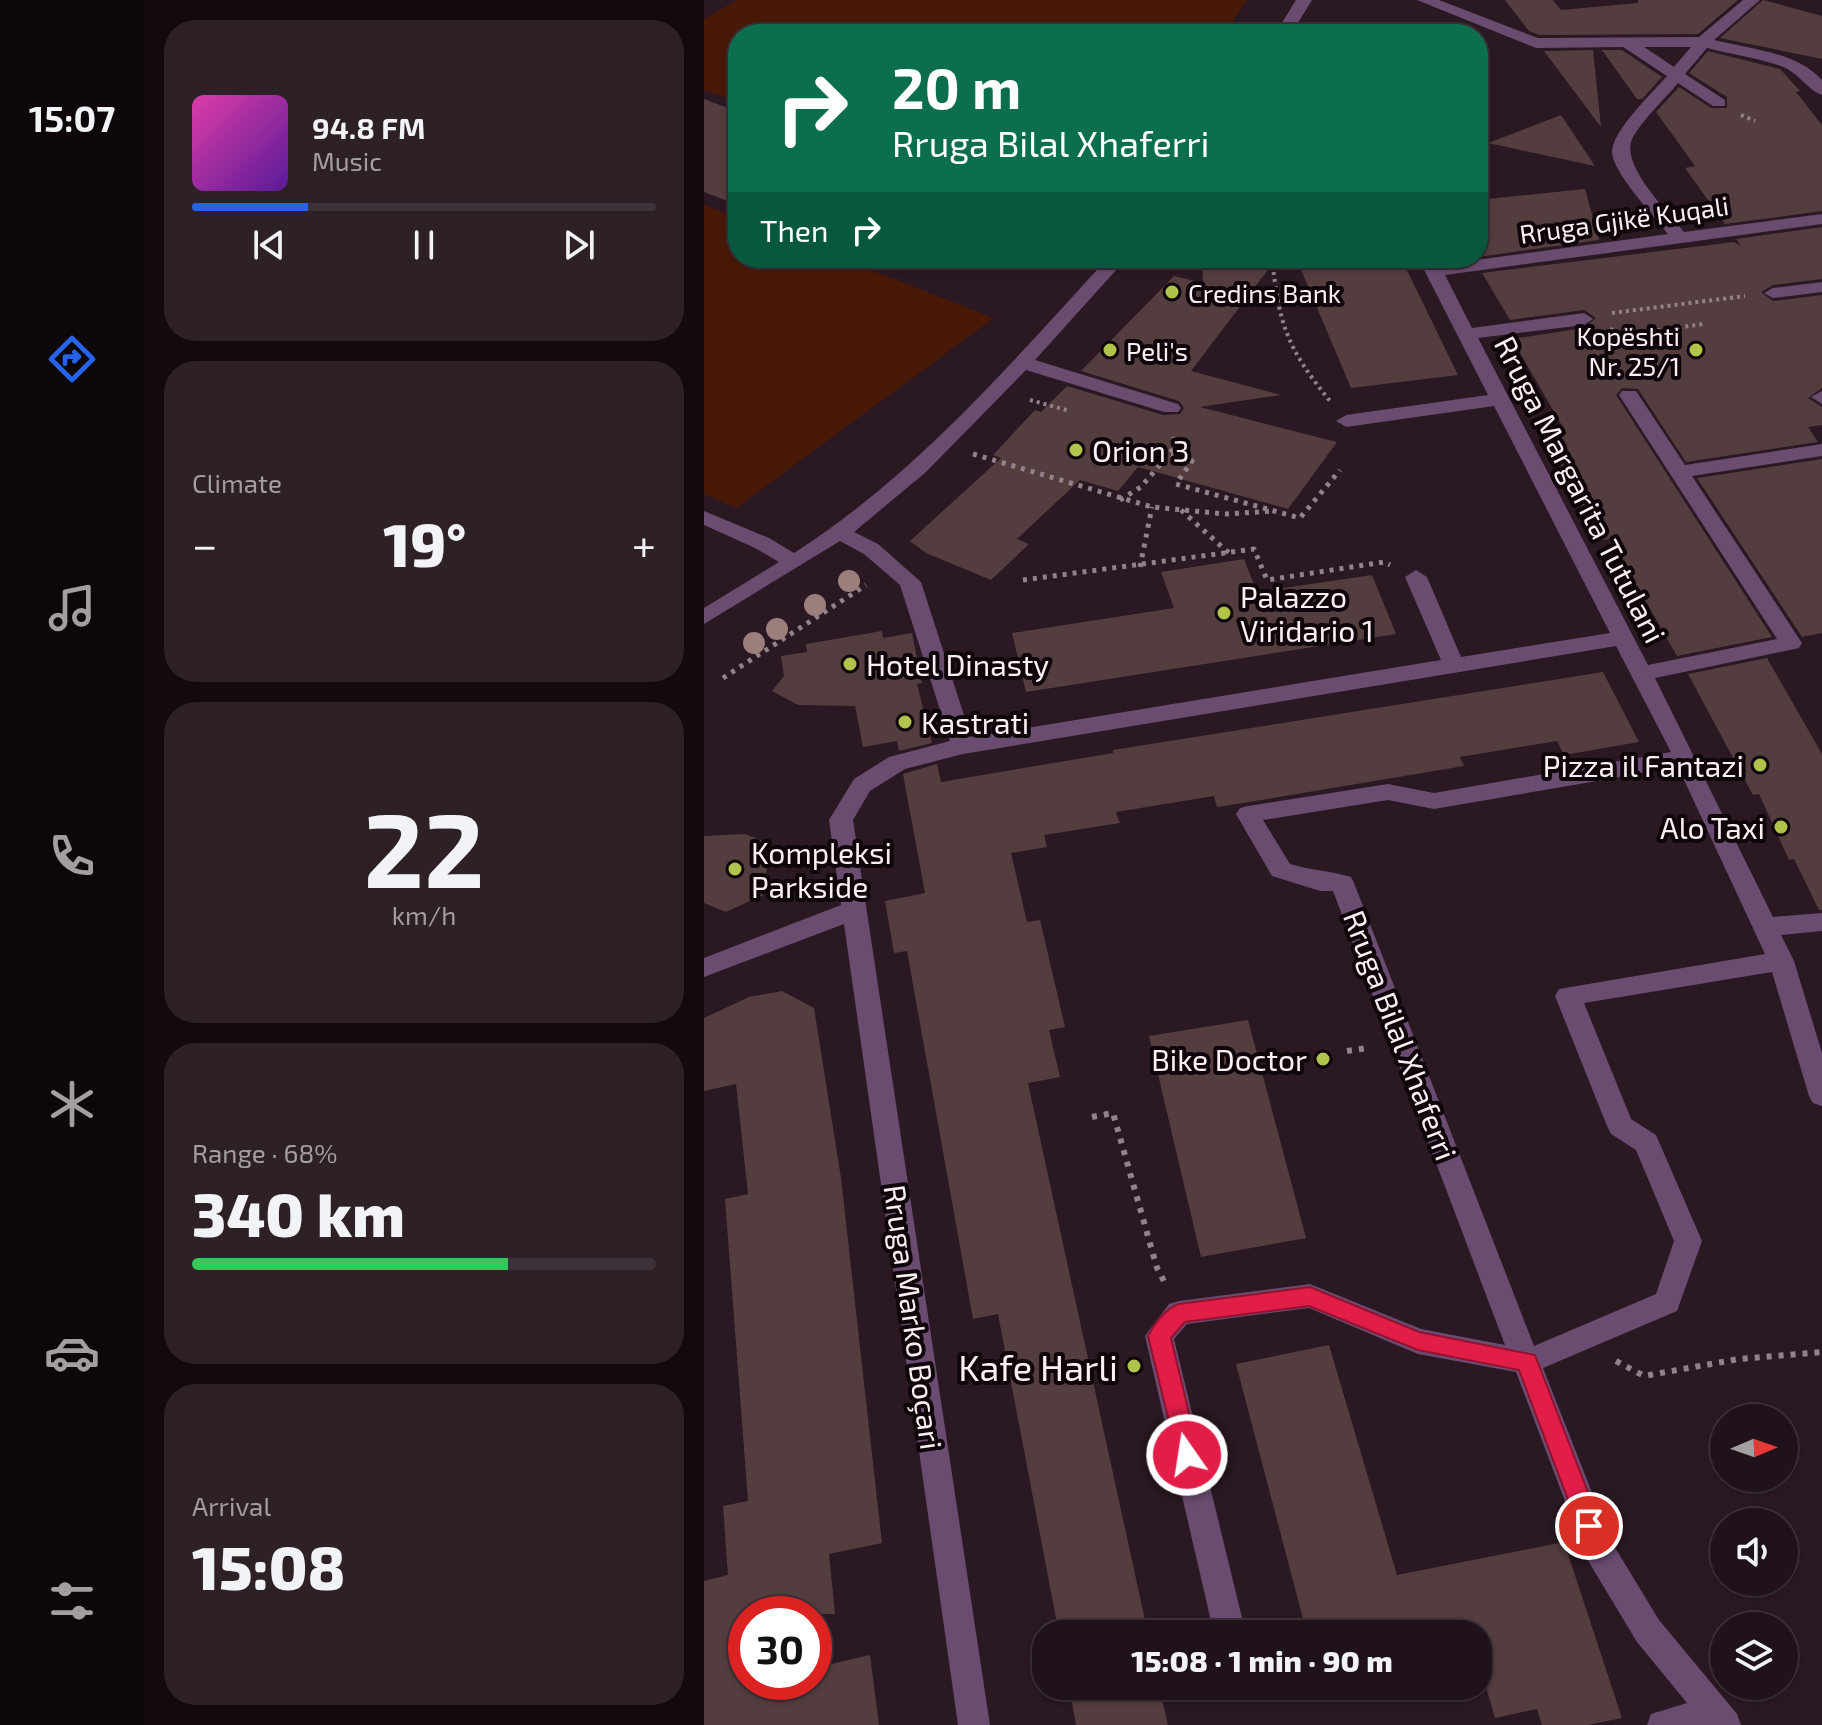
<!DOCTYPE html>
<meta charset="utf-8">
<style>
body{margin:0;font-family:"Exo 2",sans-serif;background:#2d2027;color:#f1f3f6;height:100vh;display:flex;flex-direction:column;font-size:30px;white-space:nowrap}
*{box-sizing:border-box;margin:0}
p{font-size:26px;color:#a29ea2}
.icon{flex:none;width:44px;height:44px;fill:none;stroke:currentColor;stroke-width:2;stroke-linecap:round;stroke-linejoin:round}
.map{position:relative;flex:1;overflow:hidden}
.details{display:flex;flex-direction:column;gap:20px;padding:20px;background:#120a0e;width:560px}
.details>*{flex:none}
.banner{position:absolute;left:24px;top:24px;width:760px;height:244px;border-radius:32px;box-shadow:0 2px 6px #0004,0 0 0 2px #3d3239;background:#0b6e4f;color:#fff;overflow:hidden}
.needle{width:52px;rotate:88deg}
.tools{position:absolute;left:1006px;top:1404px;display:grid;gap:16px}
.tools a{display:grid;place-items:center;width:88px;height:88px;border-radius:50%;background:#20121a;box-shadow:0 2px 6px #0004,0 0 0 2px #3d3239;font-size:40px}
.speed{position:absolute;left:24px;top:1596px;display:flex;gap:16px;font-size:40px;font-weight:700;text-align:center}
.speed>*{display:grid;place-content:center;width:104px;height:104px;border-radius:50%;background:#20121a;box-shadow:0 2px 6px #0004,0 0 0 2px #3d3239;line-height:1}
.speed .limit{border:12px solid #d22;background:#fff;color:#111}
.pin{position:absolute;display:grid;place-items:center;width:68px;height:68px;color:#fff;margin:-34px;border:4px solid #fff;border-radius:50%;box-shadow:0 2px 8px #0007}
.me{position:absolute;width:88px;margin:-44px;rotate:347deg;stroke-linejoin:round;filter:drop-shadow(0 0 6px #0008)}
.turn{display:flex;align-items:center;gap:28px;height:168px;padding:0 32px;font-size:36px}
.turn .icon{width:104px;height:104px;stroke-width:2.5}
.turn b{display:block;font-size:56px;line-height:68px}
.then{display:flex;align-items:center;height:76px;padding:0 32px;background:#0003;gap:16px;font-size:30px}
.big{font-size:60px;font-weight:800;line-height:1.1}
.details .widget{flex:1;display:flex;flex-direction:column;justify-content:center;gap:12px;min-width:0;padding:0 28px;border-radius:32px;background:#2d2027}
.details .dial{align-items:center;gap:0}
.dial b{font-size:104px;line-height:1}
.song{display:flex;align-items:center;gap:24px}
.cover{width:96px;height:96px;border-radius:12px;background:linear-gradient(135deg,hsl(320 70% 55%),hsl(270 70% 35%))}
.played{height:8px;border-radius:4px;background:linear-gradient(90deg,#2563eb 25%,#3d3239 25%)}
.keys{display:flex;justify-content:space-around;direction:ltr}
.heat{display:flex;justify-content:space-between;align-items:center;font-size:44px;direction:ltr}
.charge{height:12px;border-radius:6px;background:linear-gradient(90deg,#34c759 68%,#3d3239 0)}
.trip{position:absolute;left:328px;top:1620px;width:460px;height:80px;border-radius:32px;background:#20121a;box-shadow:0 2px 6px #0004,0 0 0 2px #3d3239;font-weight:800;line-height:80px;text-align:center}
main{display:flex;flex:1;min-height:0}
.dock{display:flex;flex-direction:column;width:144px;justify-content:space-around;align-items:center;background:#0d070a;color:#a29ea2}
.dock .icon{width:56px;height:56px}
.dock .active{color:#2563eb}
.dock b{font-size:36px;color:#f1f3f6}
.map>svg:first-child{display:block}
.green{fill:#491908}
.building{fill:#533d3f}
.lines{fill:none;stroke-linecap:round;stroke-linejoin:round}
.path-far2{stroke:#92828b;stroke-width:4;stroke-dasharray:3 4;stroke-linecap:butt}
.path-far1{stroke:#92828b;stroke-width:5;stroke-dasharray:4 6;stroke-linecap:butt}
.path{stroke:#92828b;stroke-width:6;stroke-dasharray:5 7;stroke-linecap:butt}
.minor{fill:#6b4c71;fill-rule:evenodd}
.tree{fill:#9c7e7c}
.route{fill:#e11d48;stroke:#92132f;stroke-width:2}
.poi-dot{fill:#b2c34c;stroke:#0e060a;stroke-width:3}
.labels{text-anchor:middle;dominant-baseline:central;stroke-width:8;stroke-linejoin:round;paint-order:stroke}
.far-street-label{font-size:26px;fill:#fbeef5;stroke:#0e060a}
.far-poi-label{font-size:26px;fill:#fbeef5;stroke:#0e060a;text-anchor:start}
.poi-label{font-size:30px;fill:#fbeef5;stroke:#0e060a;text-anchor:start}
.street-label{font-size:30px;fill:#fbeef5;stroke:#0e060a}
.near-poi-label{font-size:36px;fill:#fbeef5;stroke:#0e060a;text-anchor:end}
</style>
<main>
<nav class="dock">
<b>15:07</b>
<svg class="icon active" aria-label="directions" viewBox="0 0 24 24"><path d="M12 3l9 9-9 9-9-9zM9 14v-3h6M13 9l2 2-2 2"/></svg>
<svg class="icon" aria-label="music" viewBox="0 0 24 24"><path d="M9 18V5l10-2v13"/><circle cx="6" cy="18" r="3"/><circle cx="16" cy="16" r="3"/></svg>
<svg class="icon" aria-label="phone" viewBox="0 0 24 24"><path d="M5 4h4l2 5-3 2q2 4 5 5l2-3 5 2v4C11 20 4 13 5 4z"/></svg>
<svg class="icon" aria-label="climate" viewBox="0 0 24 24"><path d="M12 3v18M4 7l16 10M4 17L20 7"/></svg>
<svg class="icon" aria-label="car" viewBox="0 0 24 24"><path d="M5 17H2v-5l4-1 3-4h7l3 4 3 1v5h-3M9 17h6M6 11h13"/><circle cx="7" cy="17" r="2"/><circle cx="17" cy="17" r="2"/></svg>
<svg class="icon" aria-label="filters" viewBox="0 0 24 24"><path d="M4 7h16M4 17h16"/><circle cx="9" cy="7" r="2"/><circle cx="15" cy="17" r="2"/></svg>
</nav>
<section class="details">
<div class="widget">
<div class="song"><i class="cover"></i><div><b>94.8 FM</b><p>Music</p></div></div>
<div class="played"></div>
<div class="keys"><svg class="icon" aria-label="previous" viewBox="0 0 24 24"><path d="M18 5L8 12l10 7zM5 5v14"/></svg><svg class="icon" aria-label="pause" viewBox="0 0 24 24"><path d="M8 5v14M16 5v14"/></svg><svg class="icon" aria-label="next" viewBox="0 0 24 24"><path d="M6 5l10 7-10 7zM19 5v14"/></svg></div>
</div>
<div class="widget"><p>Climate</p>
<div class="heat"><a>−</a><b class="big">19°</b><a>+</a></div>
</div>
<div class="widget dial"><b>22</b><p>km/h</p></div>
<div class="widget"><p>Range · 68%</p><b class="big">340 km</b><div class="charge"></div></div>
<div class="widget"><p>Arrival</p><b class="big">15:08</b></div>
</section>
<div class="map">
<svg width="1118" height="1725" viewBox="0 0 1118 1725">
<rect width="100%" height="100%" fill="#2a1822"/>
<!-- green -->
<path class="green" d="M33 0H543L520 34H34V102L0 90V19Z
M0 205 34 218V258H136L290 318 32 508 0 494Z"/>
<!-- building -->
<path class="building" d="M801 0H849L857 10 934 3V0H1034L994 34 835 35 825 31Z
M1059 0 1118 16V59L1016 38Z
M889 50 897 127 840 51Z
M898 50H918L958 77 938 99H933Z
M1004 51 1076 69 1096 91 1092 92 1118 125V211L1021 224 981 168 991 166 952 112 975 87 1007 108H1023V97L985 73Z
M0 99 34 112V205L0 192Z
M857 115 891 166 784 143Z
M881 189 895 240 774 257V200Z
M1118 227V279L1069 285 1057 292 1069 301 1118 295V388L1104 398 1118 407V425L1104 427 1114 442 982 462 934 389 918 388 912 395 1068 637 973 656 906 539 898 540 849 452 853 451 843 434 861 431 808 339 880 328 892 318 880 310 806 320 778 273 1030 242 1037 246 1032 239Z
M498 258H573L487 371 577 395 496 407 633 442 584 509 434 467 414 491 376 480 313 539 325 544 287 580 222 553 206 541 297 458 289 455 331 410 337 412 363 386 459 415 476 414 480 408 475 401 377 371 470 276 499 283Z
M592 258H697L754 375 647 388Z
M1118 459V633L1098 637 993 478Z
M540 559 553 592 668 575 692 634 322 692 308 633 470 608 457 572Z
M178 631 179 638 208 633 218 683 213 684 228 743 195 751 193 741 159 747 151 706 94 705 68 691 80 676 77 656 103 652 102 644Z
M1063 658 1118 754V910H1115L1090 859 1085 860 1055 794 1049 795 984 674Z
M899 672 935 742 860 755 853 741 756 757 760 766 539 803 513 807 510 796 412 812 416 823 340 835 343 847 307 853 323 922 336 920 361 1027 345 1030 356 1077 324 1083 444 1634H355L294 1314 269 1319 203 951 190 953 181 901 221 893 199 774 233 764 237 782 409 753V750Z
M41 834 66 844 59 895 22 912 0 903V836Z
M78 991 110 1008 137 1178 178 1543 125 1554 131 1614H42V1682H110V1668L166 1655 175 1725H0V1581L24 1575 19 1506 44 1501 21 1199 44 1194 32 1084 0 1091V1018L45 997Z
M544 1020 602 1238 497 1257 445 1036Z
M625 1345 693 1575 860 1542 918 1718 884 1725H838L833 1709 791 1718 774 1660V1634H603L532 1364Z
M365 1686H455L464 1725H372Z"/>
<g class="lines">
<!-- path-far2 -->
<path class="path-far2" d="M1037 115 1051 121
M568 258C575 325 583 348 626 401
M908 313 1041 296
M906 329 923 335 999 324
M326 400 366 411"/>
<!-- path-far1 -->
<path class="path-far1" d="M269 454 448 507 521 514 571 511
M467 455 488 461 472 484 596 518 636 470
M416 500 437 487 476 441 465 438
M477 510 525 553
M436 567 448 507
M319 580 550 549 563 580 680 562 686 565
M19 678 162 585"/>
<!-- path -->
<path class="path" d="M643 1051 663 1048
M388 1117 409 1113 453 1268 461 1283
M912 1361 940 1376 1035 1359 1118 1352"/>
<!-- minor -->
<path class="minor" d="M592 0H608L587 34H571Z
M713 0H735L834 38 995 37 1039 0H1056L1010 40C1046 49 1093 52 1118 80V95C1105 91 1095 73 1077 66 1054 58 1027 54 1003 48L981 74 1021 100V106H1009L974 83C960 100 940 118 929 137 914 164 964 211 980 232L1118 214V224L741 275 768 328 880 313 889 319 880 325 774 338 944 665 1073 639 915 395 918 391H932L981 465 1118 444V456L988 476 1098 643 1095 648 951 678 1069 917 1118 913V931L1077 935 1090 961 1118 1053V1106L1109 1103 1105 1096 1068 972 880 1003 927 1119 952 1135 998 1241 973 1311 839 1368 907 1541 955 1620 1033 1714 1037 1725H943L947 1714 983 1703 933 1642 883 1559 812 1372 714 1354 605 1308 483 1324 470 1339 542 1634H510L441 1336 465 1304 475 1301 606 1284 717 1329 801 1345 629 891H616L568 876 532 814 536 808 544 806 684 784 730 793 967 752 912 646 259 754 201 769 166 791 149 820 286 1725H254L140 924 0 977V958L137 905 125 820 150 779 185 757 246 741 196 585 160 554 136 541 0 624V608L75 562 51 548 0 525V511L65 538 90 553C213 474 306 364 404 258H423L331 360 474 404 477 408 474 412H460L322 370 222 472 150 532 174 544 217 582 267 737 737 660 701 577 712 570 723 577 757 657 906 633 790 406 642 427 632 421 642 415 784 395 714 258H732L735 265 964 234C951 217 908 172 908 152 908 131 949 92 963 76L919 47 832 48ZM940 47H987L970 67ZM974 767 1061 954 855 989 851 996 903 1126 907 1134 932 1150 970 1241 952 1294 830 1346 650 883 647 877C627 871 606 870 586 864L559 820 684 800 730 809Z
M1118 282V292L1069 298 1060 293 1069 288Z
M1118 391V404L1107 397Z"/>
</g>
<!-- trees -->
<g class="tree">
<circle cx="145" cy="581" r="11"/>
<circle cx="111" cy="605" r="11"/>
<circle cx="73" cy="629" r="11"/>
<circle cx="50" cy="643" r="11"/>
</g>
<!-- route -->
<path class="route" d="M606 1287 715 1332 831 1355 897 1526 893 1534 885 1537 877 1534 815 1370 714 1350 605 1306 481 1322 467 1338 495 1455 491 1462 483 1465 475 1462 444 1336C450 1324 462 1308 475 1304Z"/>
<!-- markers -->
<g class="poi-dot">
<circle cx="468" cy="292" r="8"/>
<circle cx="406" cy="350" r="8"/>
<circle cx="992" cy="350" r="8"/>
<circle cx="372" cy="450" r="8"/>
<circle cx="520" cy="613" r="8"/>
<circle cx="146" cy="664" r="8"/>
<circle cx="201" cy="722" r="8"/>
<circle cx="1056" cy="765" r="8"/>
<circle cx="1077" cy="827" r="8"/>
<circle cx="31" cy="869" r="8"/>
<circle cx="619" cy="1059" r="8"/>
<circle cx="430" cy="1366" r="8"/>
</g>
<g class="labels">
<!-- far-street labels -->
<g class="far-street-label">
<text transform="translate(920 219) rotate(-8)">Rruga Gjikë Kuqali</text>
</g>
<!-- far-poi labels -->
<g class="far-poi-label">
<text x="484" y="292">Credins Bank</text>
<text x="976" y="335" text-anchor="end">Kopështi<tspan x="976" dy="30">Nr. 25/1</tspan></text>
<text x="422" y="350">Peli's</text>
</g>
<!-- poi labels -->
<g class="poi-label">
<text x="388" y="450">Orion 3</text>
<text x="536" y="596">Palazzo<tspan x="536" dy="34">Viridario 1</tspan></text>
<text x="162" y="664">Hotel Dinasty</text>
<text x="217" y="722">Kastrati</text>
<text x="1040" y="765" text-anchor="end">Pizza il Fantazi</text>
<text x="1061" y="827" text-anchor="end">Alo Taxi</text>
<text x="47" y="852">Kompleksi<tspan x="47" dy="34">Parkside</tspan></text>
<text x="603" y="1059" text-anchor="end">Bike Doctor</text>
</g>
<!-- street labels -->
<g class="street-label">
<text transform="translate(877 489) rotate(63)">Rruga Margarita Tutulani</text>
<text transform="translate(697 1035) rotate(69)">Rruga Bilal Xhaferri</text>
<text transform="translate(210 1317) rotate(82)">Rruga Marko Boçari</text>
</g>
<!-- near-poi labels -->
<g class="near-poi-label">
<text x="414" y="1366">Kafe Harli</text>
</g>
</g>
</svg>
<div class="tools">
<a><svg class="needle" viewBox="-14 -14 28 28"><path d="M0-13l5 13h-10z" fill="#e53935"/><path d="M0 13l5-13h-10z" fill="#a29ea2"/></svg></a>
<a><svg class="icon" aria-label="sound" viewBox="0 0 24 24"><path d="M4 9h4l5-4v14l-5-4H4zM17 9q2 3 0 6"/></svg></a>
<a><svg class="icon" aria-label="layers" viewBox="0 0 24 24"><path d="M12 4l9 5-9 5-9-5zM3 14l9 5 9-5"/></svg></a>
</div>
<div class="speed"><div class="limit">30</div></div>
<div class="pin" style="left:885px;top:1526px;background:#d93025"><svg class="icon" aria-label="arrive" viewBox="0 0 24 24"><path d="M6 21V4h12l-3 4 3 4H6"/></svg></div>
<svg class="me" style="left:483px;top:1455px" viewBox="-20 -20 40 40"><circle r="17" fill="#e11d48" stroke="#fff" stroke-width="3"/><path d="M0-11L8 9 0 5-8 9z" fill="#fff"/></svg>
<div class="trip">15:08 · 1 min · 90 m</div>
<div class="banner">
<div class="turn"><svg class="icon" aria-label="right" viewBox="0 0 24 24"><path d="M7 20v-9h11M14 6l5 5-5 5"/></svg><div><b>20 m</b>Rruga Bilal Xhaferri</div></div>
<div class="then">Then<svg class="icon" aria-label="right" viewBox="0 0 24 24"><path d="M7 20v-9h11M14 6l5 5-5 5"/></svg></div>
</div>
</div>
</main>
